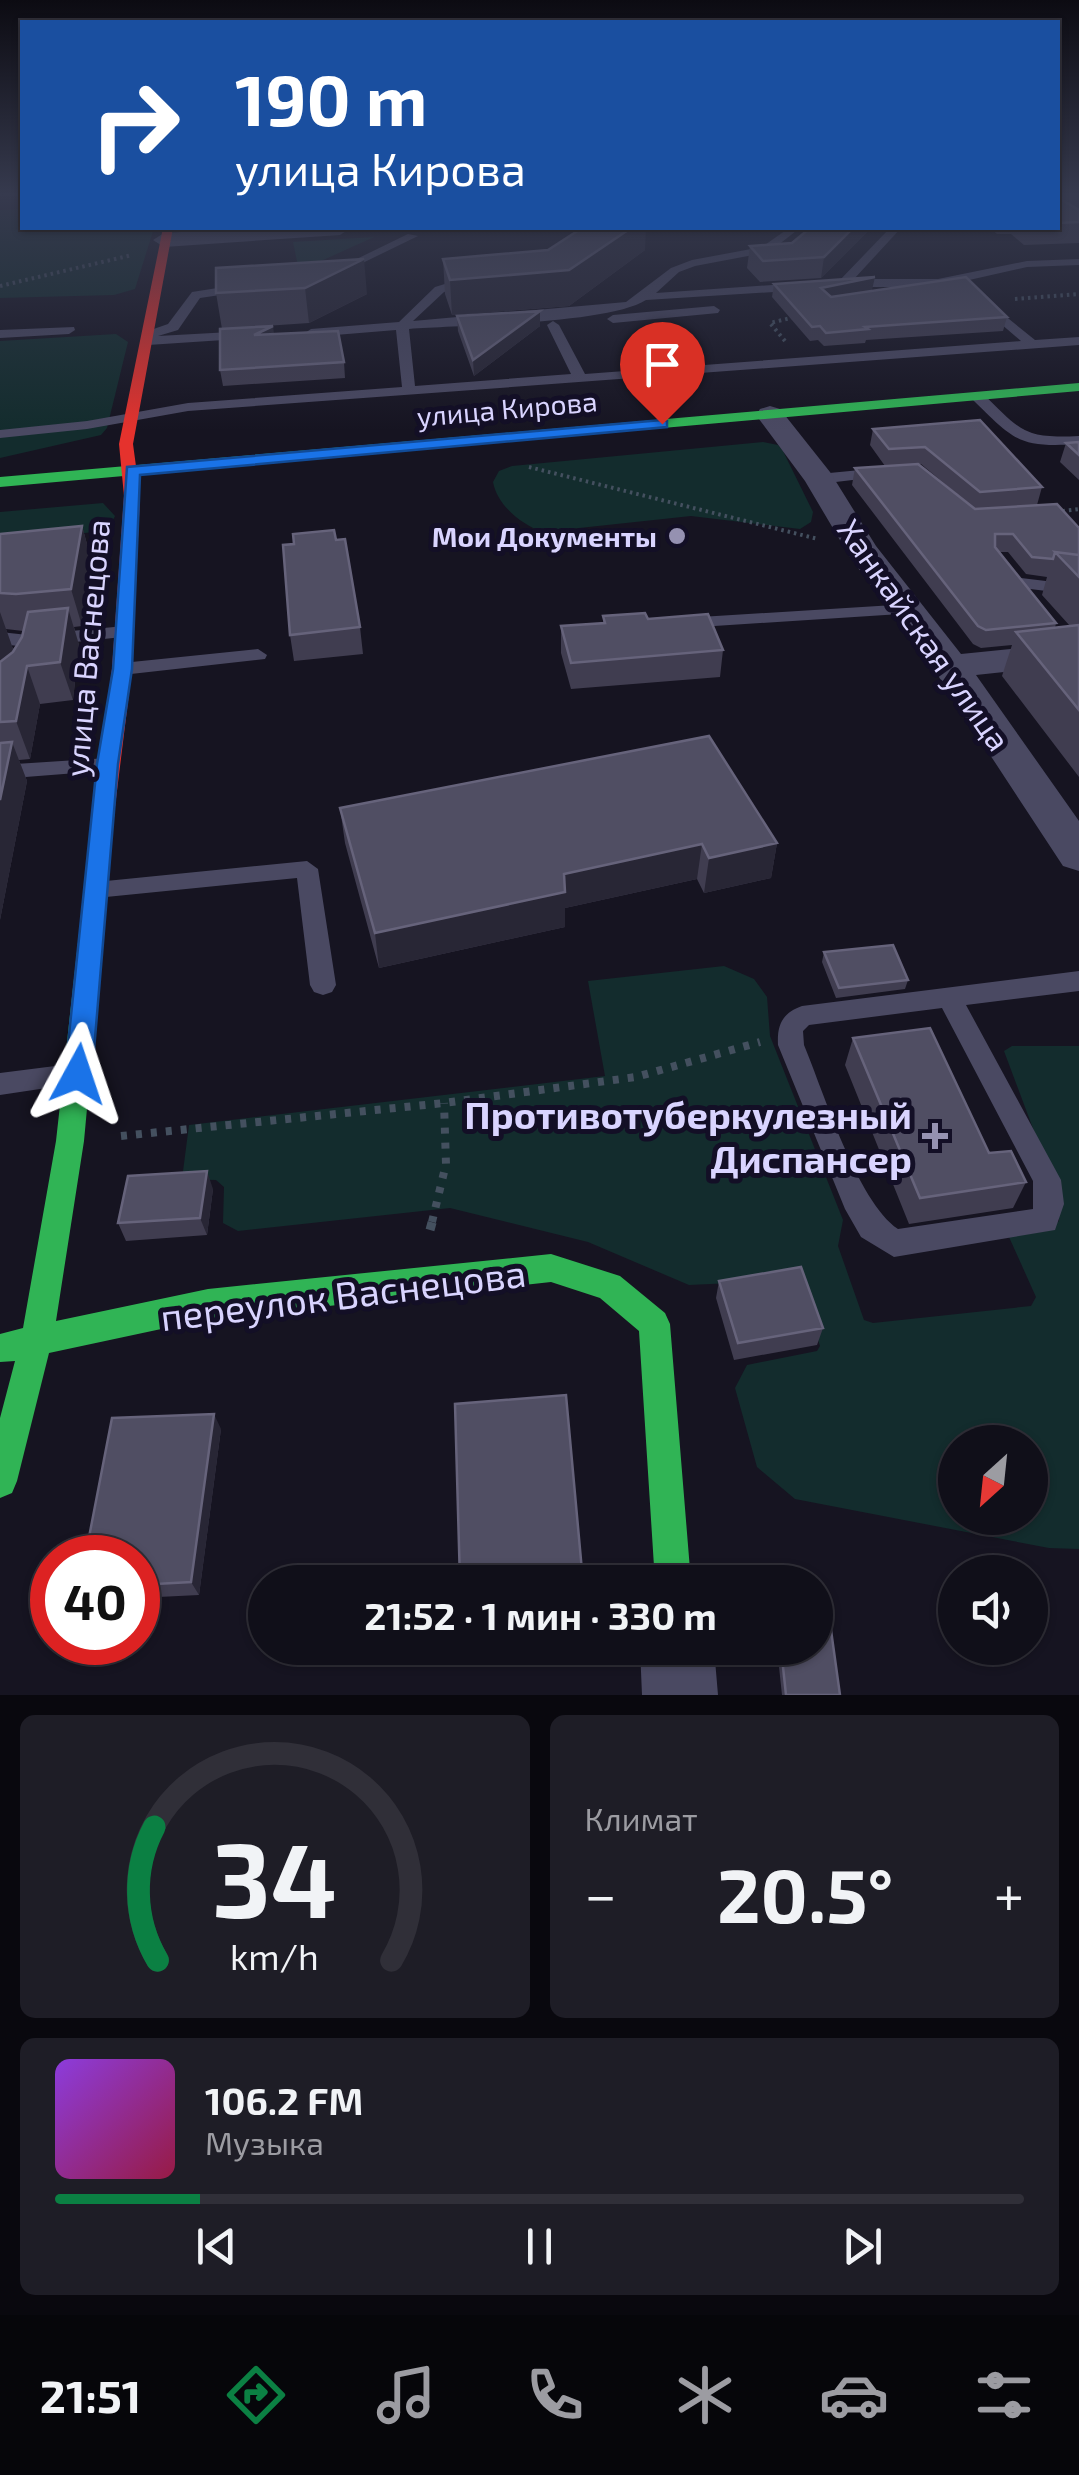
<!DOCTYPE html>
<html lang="ru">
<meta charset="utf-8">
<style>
body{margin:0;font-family:"Exo 2",sans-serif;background:#1e1d26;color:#f1f3f6;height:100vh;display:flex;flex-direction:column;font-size:38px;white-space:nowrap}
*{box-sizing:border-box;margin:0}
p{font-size:32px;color:#9c9ca2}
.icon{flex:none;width:55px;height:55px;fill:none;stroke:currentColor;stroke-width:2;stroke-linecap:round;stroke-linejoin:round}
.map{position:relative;height:1695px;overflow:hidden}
.drawer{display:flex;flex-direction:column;gap:20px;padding:20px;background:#09080e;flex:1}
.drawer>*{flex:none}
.guide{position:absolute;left:20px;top:20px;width:1040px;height:210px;border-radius:0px;box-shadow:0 2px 8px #0004,0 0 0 2px #302f38;background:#1a4fa0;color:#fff;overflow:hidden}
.needle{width:65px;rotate:207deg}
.buttons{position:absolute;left:938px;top:1425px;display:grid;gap:20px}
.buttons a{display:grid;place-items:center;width:110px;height:110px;border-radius:50%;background:#100f19;box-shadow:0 2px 8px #0004,0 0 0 2px #302f38;font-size:50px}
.speed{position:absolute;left:30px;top:1535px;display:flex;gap:20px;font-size:50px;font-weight:700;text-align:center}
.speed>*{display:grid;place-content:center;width:130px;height:130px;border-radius:50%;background:#100f19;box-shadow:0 2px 8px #0004,0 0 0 2px #302f38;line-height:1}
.speed .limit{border:15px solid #d22;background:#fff;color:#111}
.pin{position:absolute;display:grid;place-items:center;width:85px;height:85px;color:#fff;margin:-102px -42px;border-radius:50% 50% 50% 0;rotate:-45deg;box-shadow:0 0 10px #0007}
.pin .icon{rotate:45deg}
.me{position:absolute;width:110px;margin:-55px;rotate:5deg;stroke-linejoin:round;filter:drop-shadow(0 0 8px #0008)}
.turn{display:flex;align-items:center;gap:35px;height:210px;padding:0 50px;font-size:45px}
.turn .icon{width:130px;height:130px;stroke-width:2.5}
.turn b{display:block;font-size:70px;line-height:85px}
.big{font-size:75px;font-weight:700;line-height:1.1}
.drawer .card{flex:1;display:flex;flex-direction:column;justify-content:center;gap:15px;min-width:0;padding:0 35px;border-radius:15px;background:#1e1d26}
.drawer .dial{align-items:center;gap:0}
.dial svg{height:260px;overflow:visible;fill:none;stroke:#302f38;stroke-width:7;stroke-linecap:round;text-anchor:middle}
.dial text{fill:#f1f3f6;stroke:none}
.song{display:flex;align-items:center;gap:30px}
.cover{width:120px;height:120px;border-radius:15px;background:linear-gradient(135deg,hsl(270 70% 55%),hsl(340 70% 35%))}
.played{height:10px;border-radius:5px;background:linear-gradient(90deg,#0b8043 15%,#302f38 15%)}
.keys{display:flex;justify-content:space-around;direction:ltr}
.heat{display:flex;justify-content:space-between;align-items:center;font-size:55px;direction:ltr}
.drawer .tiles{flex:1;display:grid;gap:20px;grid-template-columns:1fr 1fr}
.card:last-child{grid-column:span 2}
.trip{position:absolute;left:248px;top:1565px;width:585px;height:100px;border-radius:50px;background:#100f19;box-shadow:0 2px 8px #0004,0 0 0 2px #302f38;font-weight:700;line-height:100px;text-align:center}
.menu{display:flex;height:160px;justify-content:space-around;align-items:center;background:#06060a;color:#9c9ca2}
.menu .icon{width:70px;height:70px}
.menu .current{color:#0b8043}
.menu b{font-size:45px;color:#f1f3f6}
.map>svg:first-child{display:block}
.green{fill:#132c2d;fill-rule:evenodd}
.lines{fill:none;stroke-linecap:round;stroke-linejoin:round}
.path-far2{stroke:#44505f;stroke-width:4;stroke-dasharray:2.5 4;stroke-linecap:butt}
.path-far1{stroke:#44505f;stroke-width:8;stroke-dasharray:6 9;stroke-linecap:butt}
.path{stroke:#44505f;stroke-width:9;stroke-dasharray:8 11;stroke-linecap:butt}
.lane{fill:#4a4962;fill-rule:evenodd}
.street{fill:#4a4962;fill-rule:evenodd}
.fast{fill:#30b455;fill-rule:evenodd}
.jam{fill:#e5322d;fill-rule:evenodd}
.wall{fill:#403d50;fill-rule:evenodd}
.shaded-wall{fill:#282635}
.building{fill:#504e63;stroke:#66637b;stroke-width:2.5}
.route{fill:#1a73e8;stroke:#114b97;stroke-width:2.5}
.poi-dot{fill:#9591b1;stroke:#130f26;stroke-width:4}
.labels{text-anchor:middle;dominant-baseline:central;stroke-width:10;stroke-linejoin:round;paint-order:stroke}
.far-street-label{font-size:28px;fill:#d9d4ff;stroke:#130f26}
.far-poi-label{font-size:28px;font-weight:bold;fill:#d9d4ff;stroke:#130f26;text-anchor:end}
.street-label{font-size:32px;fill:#d9d4ff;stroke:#130f26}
.near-poi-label{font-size:38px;font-weight:bold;fill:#d9d4ff;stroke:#130f26;text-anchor:end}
.near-street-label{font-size:38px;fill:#d9d4ff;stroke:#130f26}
</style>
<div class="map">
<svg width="1079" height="1695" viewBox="0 0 1079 1695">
<rect width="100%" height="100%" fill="#161421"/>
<!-- green -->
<path class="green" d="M22 209V228H154L135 289 114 295 0 298V210Z
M374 237 299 271 293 242Z
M116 334 128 342 107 428 101 435 0 458V341Z
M763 442 778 445 783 451 813 512 811 522 800 529 691 516 542 532C521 524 497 505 493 482L499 471 512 466Z
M103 503 115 516 108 530 0 544V512Z
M724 966 754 979 767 997 770 1036 843 1220 838 1246 864 1320 873 1323 1031 1306 1036 1297 1009 1237 1046 1231 1059 1221V1198L1004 1051 1012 1046H1079V1549L1049 1548 795 1499 757 1467 735 1388 747 1365 817 1351 820 1346 800 1283 793 1280 689 1285 588 1242 450 1208 238 1231 223 1223 224 1187 216 1180 182 1179 189 1125 605 1076 588 981ZM955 1442H1030V1518H955Z"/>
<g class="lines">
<!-- path-far2 -->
<path class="path-far2" d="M0 286 132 255
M1015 299 1079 294
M785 341 770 323 799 316
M529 467 818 539
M1056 512 1079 509"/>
<!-- path-far1 -->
<path class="path-far1" d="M121 1136 444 1103 636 1077 760 1042
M432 1222 446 1164 444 1103"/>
<!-- path -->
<path class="path" d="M430 1230 433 1219"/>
<!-- lane -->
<path class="lane" d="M789 228H800L769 252 695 266 679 272 656 293 801 283 805 284V290L646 300C608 324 460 325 409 329L415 386 571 374 547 325 553 321 559 325 585 374 1021 341 979 305V299L983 298 1035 340 1079 337V345L188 411 87 429 0 438V430L87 421 188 403 402 387 396 330 311 337 305 333 311 329 399 322 435 287 471 276 475 277V283L444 292 413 321 626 302 671 268 692 260 762 247Z
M890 228H901L854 279H938L1027 261 1079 259V265L1027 267 938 287H839V281Z
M408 234 418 236 342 273 332 271Z
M243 284 249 288 247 291 200 298 178 330 158 336 249 331 254 332V338L148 345 141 341 145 332 168 324 192 292Z
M714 306 720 310 718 313 613 323 607 319 613 315Z
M74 327 75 330 69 334 0 338V330Z
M972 393H982C1021 430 1022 439 1079 436V444C1018 448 1014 440 972 399Z
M881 468 889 473 886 476 819 484 811 479 819 474Z
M1021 578 1079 585V595L1015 587V579Z
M910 604 916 605V613L684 628 675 623 684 618Z
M125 626 134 632 132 636 28 647 0 644V632L28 635Z
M258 649 267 655 265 659 122 675 112 669 122 663Z
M108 758 118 765 115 770 0 779V765Z
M307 861 318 869 336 985 332 992 323 995 314 992 310 985 297 878 96 898 88 896 84 890 88 884 96 882Z
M1079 971V991L966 1005 1061 1180 1064 1204 1055 1230 894 1257 861 1237 845 1209 778 1045C777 1025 782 1013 802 1006ZM942 1008 1033 1181V1209L898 1229C857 1201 824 1093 804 1045L803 1031 809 1025Z
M71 1064 80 1067 84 1075 80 1083 0 1095V1073Z"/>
<!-- street -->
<path class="street" d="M250 228H351L340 235 164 247 153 240 164 233Z
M770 406 780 409 830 472 876 546 961 654 1079 642V664L976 675 1079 821V871L1063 866 935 671 850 557 805 481 756 415 760 409Z
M640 1648H714L718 1695H642Z"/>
<!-- fast -->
<path class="fast" d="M1079 383V391L0 487V477Z
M104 800 115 807 84 1141 56 1321 208 1289 551 1254 620 1276 665 1313 670 1324 691 1582H655L639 1331 600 1298 551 1282 208 1319 49 1353 17 1481 12 1493 0 1498V1418L15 1361 0 1362V1334L23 1328 56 1141 93 807Z"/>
<!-- jam -->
<path class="jam" d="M163 228H173L133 444 140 496 132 669 115 807 104 814 93 807 112 669 124 496 119 444Z"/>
</g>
<!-- wall -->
<path class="wall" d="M1058 193H1079V243L1024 245 1011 234H997L990 228H1058Z
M810 228H871L821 278 760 282 747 268 750 246 792 243Z
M645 250 569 306 452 315 445 294 443 259Z
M216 268 367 294 309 323 222 329 216 293Z
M774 284 872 290 1007 317 1003 331 866 340 865 343 824 346 818 340 810 341 772 297Z
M457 316 540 326 474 376 458 331Z
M274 334 344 362 345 378 223 386 220 370Z
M873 429 1042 487 1037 505 975 509 921 464H918L975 509 1079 528V777L1002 676 1012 645 981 648 973 644 852 485 855 468 885 466 870 445ZM999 552H1008L1026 574 1047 577 1042 595 1070 626 1055 628 1056 623Z
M1079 442V480L1060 462 1066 443Z
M82 526 92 562 82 626 74 627 79 645 73 700 40 704 30 759 19 760 27 781 0 920V534ZM6 629 23 631 22 637 13 649Z
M336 540 360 627 363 654 294 661 290 635 294 544Z
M603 616 648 619 723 650 720 677 571 689 561 653V626L603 623Z
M340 808 777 843 771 878 704 893 697 879 565 908V927L379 968 345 843Z
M824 952 908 980 905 989 836 998 822 962Z
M853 1038 1026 1182 1013 1208 909 1224 845 1065Z
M213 1189 207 1235 126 1241 118 1223Z
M719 1281 823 1328 817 1345 734 1360 716 1298Z
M221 1429 199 1595 138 1598V1558Z
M777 1648H815L840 1695H782Z"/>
<!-- shaded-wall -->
<path class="shaded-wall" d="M631 228H646L645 250 569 306 452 315 450 280Z
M853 228H871L821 278 824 257Z
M364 259 367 294 309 323 305 288Z
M875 277 872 290 819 301 821 288Z
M540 311V326L474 376 473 360Z
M273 326 275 341 254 335Z
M82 526 92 562 82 626 71 589Z
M68 608 79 645 73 700 60 662Z
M0 612 13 649 0 683Z
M27 666 40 704 30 759 16 721Z
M12 742 27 781 0 920V800Z
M777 843 771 878 704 893 709 858Z
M702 844 697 879 565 908V927L379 968 375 933 564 874Z
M207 1171 213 1189 207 1235 200 1218Z
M214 1414 221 1429 199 1595 191 1582Z"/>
<!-- building -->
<path class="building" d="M1058 193H1061L1062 200 1079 210V222L1058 223Z
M582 228H631L569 270 450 280 443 259 548 250Z
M810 228H853L824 257 763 261 750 246 792 243Z
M364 259 305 288 216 293V268Z
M875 277 821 288 831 297 966 277 1007 317 865 327 868 329 826 333 820 326 812 327 774 284Z
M540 311 473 360 457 316Z
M273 326 254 335 338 331 344 362 220 370V329Z
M980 420 1042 487 980 492 925 447 889 449 873 429Z
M1079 442V455L1066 443Z
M918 464 975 509 1057 504 1079 528V555L1055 552 1053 559 1032 557 1013 534H995V547L1056 623 986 630 978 626 855 468Z
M82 526 71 589 16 594 0 593V534Z
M334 530 336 540 345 539 360 627 290 635 283 545 294 544 293 534Z
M1055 552 1079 555V577Z
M68 608 60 662 27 666 16 721 0 722V662L13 652 22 637 28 612Z
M645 613 648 619 708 614 723 650 571 663 561 626 605 623 603 616Z
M1079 625V710L1016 632Z
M709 736 777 843 709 858 702 844 564 874 565 892 375 933 340 808Z
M12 742 0 800V743Z
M893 945 908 980 839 988 824 952Z
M930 1028 989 1153 1011 1151 1026 1182 920 1198 853 1038Z
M207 1171 200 1218 118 1223 128 1176Z
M801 1267 823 1328 738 1343 719 1281Z
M566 1395 583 1582H460L455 1404Z
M214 1414 191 1582 138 1585V1558H85L112 1418Z
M815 1594H826L840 1695H786L781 1648H815Z"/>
<!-- sky -->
<linearGradient id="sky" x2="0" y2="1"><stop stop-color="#0c0b12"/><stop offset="0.45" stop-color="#363a4e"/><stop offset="1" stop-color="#363a4e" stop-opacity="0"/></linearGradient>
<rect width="1079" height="431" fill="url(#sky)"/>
<!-- route -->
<path class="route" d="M662 420 667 421V427L140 475 132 669 118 764 92 1074 88 1082 78 1086 69 1082 65 1074 97 764 113 669 127 467Z"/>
<!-- markers -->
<g class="poi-dot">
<circle cx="677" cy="536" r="10"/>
<path d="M930 1121h10v10h10v10h-10v10h-10v-10h-10v-10h10z"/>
</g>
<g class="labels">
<!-- far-street labels -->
<g class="far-street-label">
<text transform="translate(507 408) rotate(-5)">улица Кирова</text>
</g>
<!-- far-poi labels -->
<g class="far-poi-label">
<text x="657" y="536">Мои Документы</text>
</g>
<!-- street labels -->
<g class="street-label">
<text transform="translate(925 634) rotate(55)">Ханкайская улица</text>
<text transform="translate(86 648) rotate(-85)">улица Васнецова</text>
</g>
<!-- near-poi labels -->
<g class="near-poi-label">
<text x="912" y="1114">Противотуберкулезный<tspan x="912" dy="44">Диспансер</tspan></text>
</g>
<!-- near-street labels -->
<g class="near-street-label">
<text transform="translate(343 1294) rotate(-7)">переулок Васнецова</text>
</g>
</g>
</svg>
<div class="buttons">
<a><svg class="needle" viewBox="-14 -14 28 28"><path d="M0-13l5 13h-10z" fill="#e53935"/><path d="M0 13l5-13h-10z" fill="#9c9ca2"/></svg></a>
<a><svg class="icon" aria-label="sound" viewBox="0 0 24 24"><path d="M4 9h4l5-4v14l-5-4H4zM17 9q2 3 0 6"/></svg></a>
</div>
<div class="speed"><div class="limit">40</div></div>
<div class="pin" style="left:662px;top:424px;background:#d93025"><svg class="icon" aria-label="arrive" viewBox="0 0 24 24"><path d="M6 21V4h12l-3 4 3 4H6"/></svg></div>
<svg class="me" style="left:78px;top:1074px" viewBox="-20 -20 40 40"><path d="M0-17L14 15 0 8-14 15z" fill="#1a73e8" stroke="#fff" stroke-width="4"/></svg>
<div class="trip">21:52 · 1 мин · 330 m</div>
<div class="guide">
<div class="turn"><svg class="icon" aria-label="right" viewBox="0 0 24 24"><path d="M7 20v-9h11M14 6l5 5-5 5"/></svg><div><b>190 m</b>улица Кирова</div></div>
</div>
</div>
<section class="drawer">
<div class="tiles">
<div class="card dial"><svg viewBox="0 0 100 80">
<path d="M14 69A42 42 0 1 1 86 69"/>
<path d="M14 69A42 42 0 0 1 13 28" stroke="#0b8043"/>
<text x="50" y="56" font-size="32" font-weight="700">34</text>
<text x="50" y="72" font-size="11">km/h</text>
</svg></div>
<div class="card"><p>Климат</p>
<div class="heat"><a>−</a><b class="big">20.5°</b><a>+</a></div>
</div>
<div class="card">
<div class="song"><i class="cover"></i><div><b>106.2 FM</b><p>Музыка</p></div></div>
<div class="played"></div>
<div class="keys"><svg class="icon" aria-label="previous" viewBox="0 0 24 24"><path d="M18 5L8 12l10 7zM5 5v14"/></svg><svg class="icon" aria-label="pause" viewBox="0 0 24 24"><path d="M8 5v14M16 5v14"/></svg><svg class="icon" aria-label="next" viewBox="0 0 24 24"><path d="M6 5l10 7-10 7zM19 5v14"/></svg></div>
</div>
</div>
</section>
<nav class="menu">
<b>21:51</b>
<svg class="icon current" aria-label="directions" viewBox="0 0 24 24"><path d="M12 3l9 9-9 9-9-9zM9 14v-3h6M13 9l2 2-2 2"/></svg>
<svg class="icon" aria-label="music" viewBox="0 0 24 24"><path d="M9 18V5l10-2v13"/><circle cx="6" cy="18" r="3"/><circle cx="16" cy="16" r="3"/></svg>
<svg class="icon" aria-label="phone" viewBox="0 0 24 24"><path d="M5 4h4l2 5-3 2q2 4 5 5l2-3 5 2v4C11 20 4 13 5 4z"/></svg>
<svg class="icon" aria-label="climate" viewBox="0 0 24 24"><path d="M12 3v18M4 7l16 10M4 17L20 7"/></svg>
<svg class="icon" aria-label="car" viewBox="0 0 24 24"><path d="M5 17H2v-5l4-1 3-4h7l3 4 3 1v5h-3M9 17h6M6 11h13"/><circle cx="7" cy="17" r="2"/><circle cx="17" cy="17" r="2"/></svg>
<svg class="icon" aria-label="filters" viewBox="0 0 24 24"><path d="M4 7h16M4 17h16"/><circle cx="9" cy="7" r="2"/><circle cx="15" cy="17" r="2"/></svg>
</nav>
